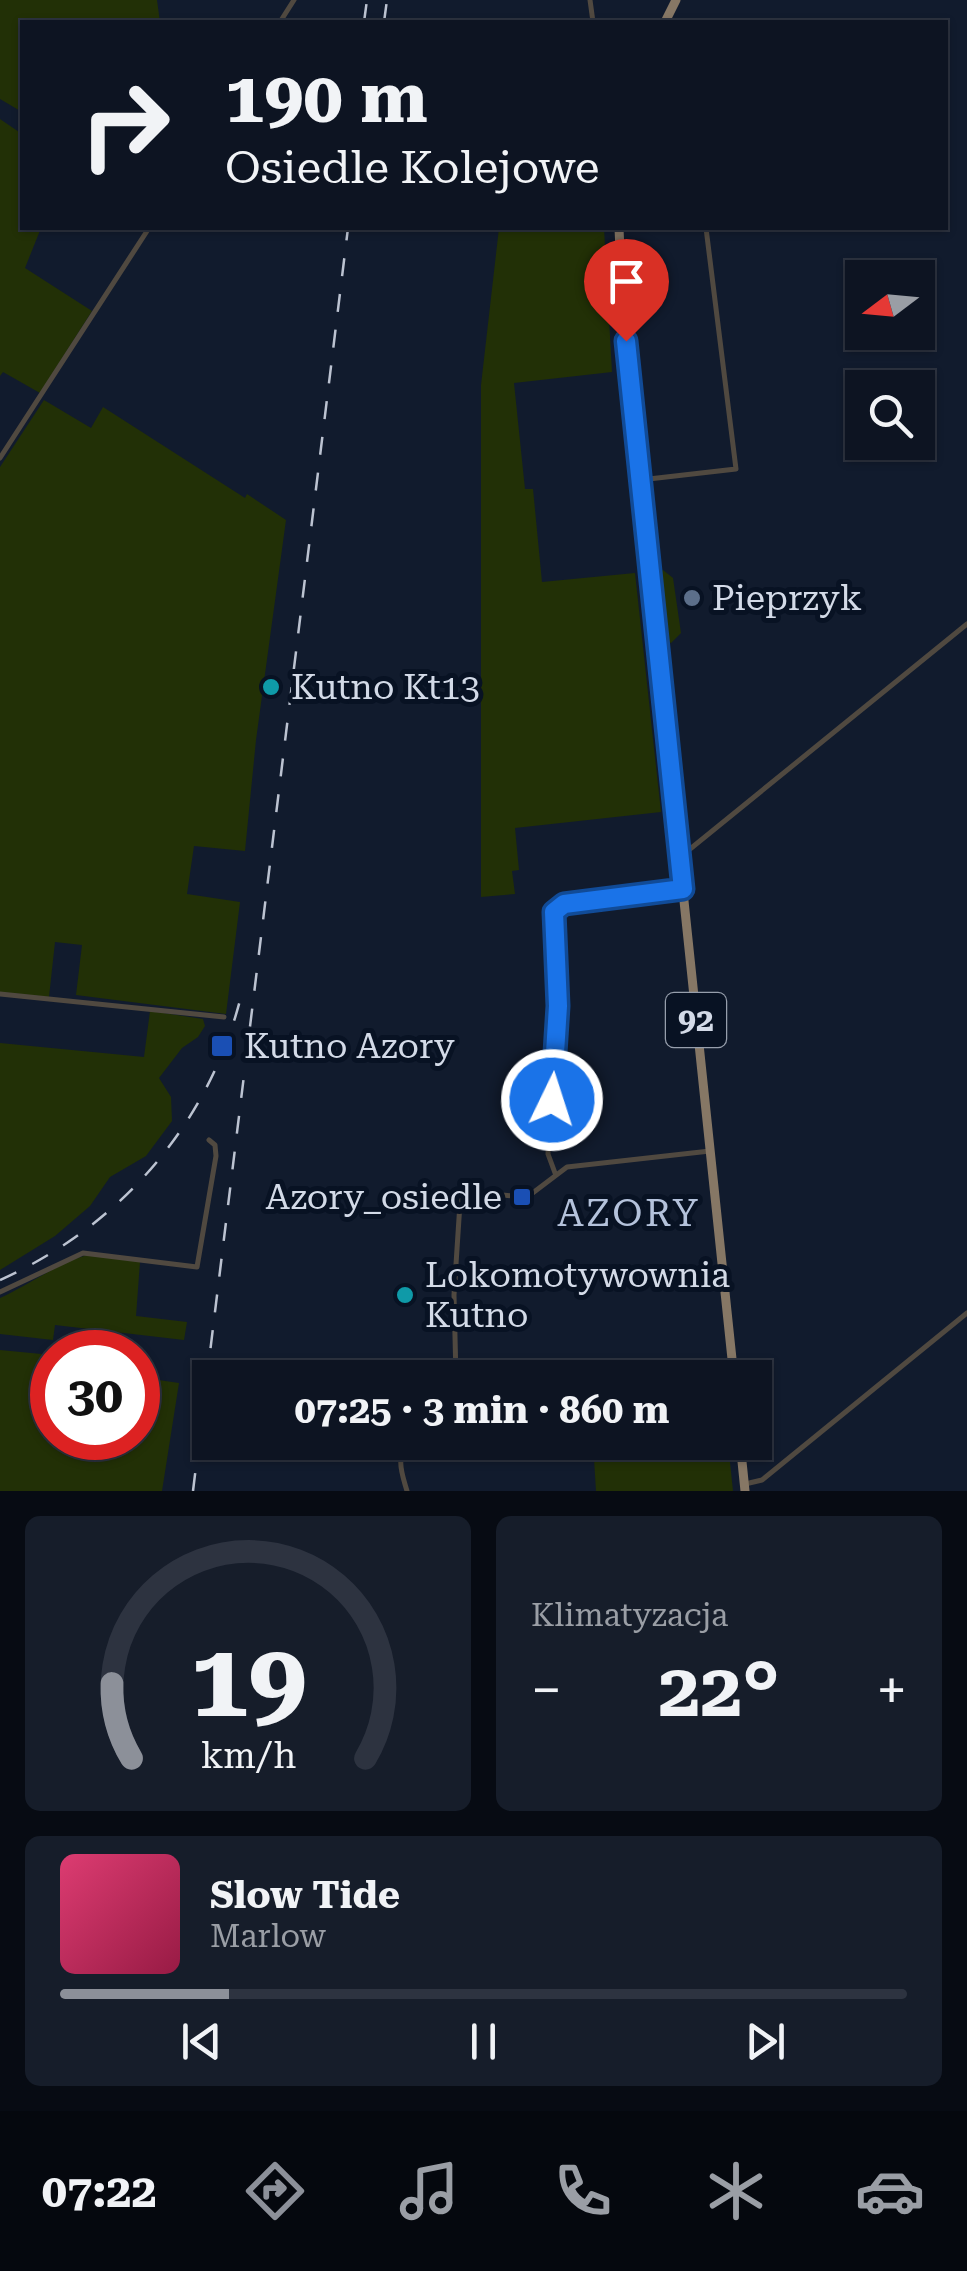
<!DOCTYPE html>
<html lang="pl">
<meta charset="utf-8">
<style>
body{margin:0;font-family:"Roboto Serif",serif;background:#161d2a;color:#f1f3f6;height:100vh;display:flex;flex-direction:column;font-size:38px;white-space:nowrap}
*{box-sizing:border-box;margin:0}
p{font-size:32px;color:#9a9ea5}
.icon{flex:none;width:55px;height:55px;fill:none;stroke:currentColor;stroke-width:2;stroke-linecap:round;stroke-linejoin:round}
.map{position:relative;height:1491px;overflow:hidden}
.side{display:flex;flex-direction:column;gap:25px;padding:25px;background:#070b13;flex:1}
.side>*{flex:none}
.top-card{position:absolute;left:20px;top:20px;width:928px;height:210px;border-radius:0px;box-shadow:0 2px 8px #0004,0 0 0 2px #2d3340;background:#0d1422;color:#f1f3f6;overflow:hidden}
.needle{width:65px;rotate:254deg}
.tools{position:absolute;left:845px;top:260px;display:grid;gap:20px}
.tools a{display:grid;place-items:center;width:90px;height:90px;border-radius:0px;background:#0d1422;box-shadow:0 2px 8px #0004,0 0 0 2px #2d3340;font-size:50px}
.speed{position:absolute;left:30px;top:1330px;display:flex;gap:20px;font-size:50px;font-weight:700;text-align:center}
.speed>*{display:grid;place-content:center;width:130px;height:130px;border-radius:50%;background:#0d1422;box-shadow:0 2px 8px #0004,0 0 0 2px #2d3340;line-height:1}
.speed .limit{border:15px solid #d22;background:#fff;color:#111}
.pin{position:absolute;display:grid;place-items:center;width:85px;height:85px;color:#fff;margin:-102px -42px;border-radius:50% 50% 50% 0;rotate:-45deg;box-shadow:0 0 10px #0007}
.pin .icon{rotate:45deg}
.me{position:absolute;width:110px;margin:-55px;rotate:4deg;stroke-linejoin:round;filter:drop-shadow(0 0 8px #0008)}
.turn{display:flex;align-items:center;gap:35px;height:210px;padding:0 40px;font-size:45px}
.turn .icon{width:130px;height:130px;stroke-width:2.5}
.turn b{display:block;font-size:70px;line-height:85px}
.big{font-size:75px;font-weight:700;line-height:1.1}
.side .card{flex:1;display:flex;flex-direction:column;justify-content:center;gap:15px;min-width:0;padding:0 35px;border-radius:15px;background:#161d2a}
.side .dial{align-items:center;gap:0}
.dial svg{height:260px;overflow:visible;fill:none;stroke:#2d3340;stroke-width:7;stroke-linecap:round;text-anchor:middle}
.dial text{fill:#f1f3f6;stroke:none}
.song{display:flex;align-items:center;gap:30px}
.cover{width:120px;height:120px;border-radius:15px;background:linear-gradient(135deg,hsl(340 70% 55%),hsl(340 70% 35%))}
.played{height:10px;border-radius:5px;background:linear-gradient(90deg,#8c9099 20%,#2d3340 20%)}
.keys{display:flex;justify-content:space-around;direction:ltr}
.heat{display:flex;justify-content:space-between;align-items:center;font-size:55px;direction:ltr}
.side .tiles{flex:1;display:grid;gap:25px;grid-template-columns:1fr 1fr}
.card:last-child{grid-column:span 2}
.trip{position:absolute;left:192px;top:1360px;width:580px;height:100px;border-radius:0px;background:#0d1422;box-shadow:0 2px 8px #0004,0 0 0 2px #2d3340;font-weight:700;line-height:100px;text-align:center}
.dock{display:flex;height:160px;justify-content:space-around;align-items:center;background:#05080e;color:#9a9ea5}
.dock .icon{width:70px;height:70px}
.dock .selected{color:#8c9099}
.dock b{font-size:45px;color:#f1f3f6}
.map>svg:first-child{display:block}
.green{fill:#223006}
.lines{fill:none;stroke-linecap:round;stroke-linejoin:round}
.street{stroke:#504940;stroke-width:5}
.primary{stroke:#867765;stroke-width:9}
.rail{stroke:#bcc3d1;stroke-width:2.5;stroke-dasharray:18 18;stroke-linecap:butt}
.route-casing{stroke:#114b97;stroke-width:25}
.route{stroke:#1a73e8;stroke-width:18}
.service-dot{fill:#5c6f8a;stroke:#081223;stroke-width:4}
.culture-dot{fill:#0f9aa8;stroke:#081223;stroke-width:4}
.transit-dot{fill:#1a4fb4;stroke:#081223;stroke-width:4}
.labels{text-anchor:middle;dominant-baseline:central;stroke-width:10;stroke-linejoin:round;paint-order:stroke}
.shield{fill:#081223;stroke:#969eac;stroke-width:2.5}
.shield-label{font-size:32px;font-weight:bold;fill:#d3dae7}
.poi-label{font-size:35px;fill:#d3dae7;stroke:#081223;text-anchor:start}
.neighbourhood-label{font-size:38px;letter-spacing:2.5px;fill:#b4c2db;stroke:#081223}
</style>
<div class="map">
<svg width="967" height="1491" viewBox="0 0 967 1491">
<rect width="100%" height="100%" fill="#111b2d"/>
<!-- green -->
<path class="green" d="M0 0H157L160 22H22V112L0 99Z
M0 119 22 134V228H41L25 268 92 311 40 393 3 372 0 376Z
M499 228H604L612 372 514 383 525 489H533L542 582 635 573 661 812 515 828 519 870 512 871 515 894 481 897V385Z
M44 400 91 428 103 407 245 498 247 494 286 520 256 740 245 851 194 846 187 894 240 902 226 1014 76 995 82 945 55 942 49 997 0 992V467Z
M663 570 673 578 681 633 671 643 662 637 656 572Z
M150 1011 203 1019 205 1026 198 1037 182 1048 159 1078 171 1097 172 1121 146 1156 110 1177 90 1206 55 1236 0 1270V1043L144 1057Z
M88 1255 140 1262 136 1316 187 1322 184 1340 55 1325 53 1340 0 1334V1298C27 1286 61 1261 88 1255Z
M0 1350 52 1355V1438H138V1377L179 1383 162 1491H0Z
M593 1443H728L733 1491H596Z"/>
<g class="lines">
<!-- street -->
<path class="street" d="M590 0 593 22
M280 22 294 0
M0 458 149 228
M640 480 736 469 706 228
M679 858 967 624
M0 994 224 1017
M555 1173 548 1154 549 1115 556 1089 558 1006 554 912 564 904 683 889
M0 1292 83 1253 197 1267 216 1156 215 1145 209 1140
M456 1378 454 1295 460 1203 464 1195 472 1192 522 1197 530 1195 567 1167 710 1151
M745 1484 762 1480 967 1313
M407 1491C401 1470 394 1456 414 1442"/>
<!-- primary -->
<path class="primary" d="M665 22 676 0
M619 228 623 319 734 1378
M740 1442 745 1491"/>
<!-- rail -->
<path class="rail" d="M364 22 367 0
M384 22 387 0
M0 1280C123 1225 213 1119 243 988
M193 1491 348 228"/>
</g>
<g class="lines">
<!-- route casing -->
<g class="route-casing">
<path id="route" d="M552 1100 558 1006 554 912 564 904 683 889 626 341"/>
</g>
<!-- route -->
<use href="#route" class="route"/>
</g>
<!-- markers -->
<circle class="service-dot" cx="692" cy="598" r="10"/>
<g class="culture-dot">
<circle cx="271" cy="687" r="10"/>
<circle cx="405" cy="1295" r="10"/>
</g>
<g class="transit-dot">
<rect x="210" y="1034" width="24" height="24" rx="5"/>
<rect x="512" y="1187" width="20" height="20" rx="5"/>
</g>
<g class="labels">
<!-- shield labels -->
<rect class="shield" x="666" y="993" width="60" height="54" rx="8"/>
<g class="shield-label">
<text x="696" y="1020">92</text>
</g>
<!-- poi labels -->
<g class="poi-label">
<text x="712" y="598">Pieprzyk</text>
<text x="291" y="687">Kutno Kt13</text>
<text x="244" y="1046">Kutno Azory</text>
<text x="502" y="1197" text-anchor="end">Azory_osiedle</text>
<text x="425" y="1275">Lokomotywownia<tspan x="425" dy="40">Kutno</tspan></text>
</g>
<!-- neighbourhood labels -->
<g class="neighbourhood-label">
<text x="629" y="1213">AZORY</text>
</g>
</g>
</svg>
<div class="tools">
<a><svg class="needle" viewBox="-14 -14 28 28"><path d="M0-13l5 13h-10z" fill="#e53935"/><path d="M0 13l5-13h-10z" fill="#9a9ea5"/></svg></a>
<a><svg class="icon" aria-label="search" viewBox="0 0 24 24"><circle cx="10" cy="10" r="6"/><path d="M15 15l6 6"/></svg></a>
</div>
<div class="speed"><div class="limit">30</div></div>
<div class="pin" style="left:626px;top:341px;background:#d93025"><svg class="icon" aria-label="arrive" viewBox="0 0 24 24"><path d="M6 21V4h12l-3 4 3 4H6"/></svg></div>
<svg class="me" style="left:552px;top:1100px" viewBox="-20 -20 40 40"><circle r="17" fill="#1a73e8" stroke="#fff" stroke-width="3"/><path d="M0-11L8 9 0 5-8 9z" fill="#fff"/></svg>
<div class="trip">07:25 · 3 min · 860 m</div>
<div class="top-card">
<div class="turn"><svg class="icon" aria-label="right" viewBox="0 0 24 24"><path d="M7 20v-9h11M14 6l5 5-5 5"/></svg><div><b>190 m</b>Osiedle Kolejowe</div></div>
</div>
</div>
<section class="side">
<div class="tiles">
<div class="card dial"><svg viewBox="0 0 100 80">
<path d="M14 69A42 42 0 1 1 86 69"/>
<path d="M14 69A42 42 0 0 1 8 46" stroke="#8c9099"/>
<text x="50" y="56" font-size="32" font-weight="700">19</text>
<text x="50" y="72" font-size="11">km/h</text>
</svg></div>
<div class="card"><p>Klimatyzacja</p>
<div class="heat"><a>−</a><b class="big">22°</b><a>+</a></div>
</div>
<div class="card">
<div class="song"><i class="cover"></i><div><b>Slow Tide</b><p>Marlow</p></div></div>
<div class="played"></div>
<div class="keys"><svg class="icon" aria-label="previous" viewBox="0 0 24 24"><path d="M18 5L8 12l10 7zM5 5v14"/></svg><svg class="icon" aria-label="pause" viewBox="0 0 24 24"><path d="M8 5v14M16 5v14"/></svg><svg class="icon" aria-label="next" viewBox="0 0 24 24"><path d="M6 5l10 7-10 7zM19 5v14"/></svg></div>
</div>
</div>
</section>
<nav class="dock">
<b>07:22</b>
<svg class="icon selected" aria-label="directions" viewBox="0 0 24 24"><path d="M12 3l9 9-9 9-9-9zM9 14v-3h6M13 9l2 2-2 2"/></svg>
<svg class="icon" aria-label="music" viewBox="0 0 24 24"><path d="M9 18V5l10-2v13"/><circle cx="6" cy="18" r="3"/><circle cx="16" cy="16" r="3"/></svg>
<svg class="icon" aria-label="phone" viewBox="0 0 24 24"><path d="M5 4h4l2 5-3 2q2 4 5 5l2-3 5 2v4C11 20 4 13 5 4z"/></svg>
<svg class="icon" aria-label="climate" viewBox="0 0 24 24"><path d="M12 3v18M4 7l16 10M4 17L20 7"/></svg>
<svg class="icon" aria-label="car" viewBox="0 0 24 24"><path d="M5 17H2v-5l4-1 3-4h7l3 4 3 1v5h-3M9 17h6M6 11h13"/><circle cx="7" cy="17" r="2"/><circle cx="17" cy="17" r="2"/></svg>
</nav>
